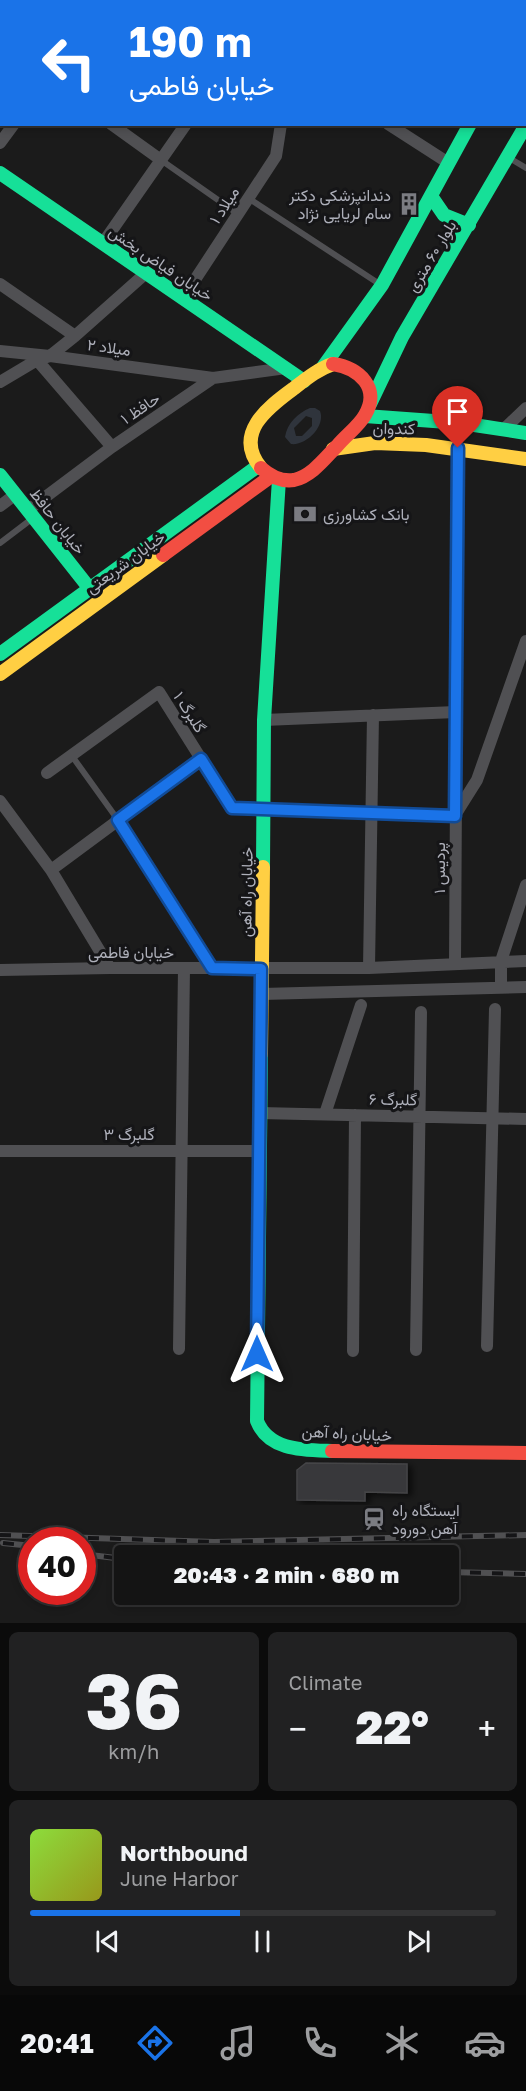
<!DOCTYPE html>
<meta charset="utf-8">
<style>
body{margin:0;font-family:"Golos Text",Vazirmatn,sans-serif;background:#212122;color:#f1f3f6;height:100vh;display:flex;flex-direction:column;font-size:22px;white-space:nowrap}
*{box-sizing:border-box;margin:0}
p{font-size:20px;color:#9d9ea0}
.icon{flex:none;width:33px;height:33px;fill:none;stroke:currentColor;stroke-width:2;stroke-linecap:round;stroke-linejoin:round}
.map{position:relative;height:1623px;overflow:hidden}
.side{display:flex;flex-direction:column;gap:9px;padding:9px;background:#0b0b0b;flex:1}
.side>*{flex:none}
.guide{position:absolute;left:0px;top:0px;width:526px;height:126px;box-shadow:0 3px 9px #0003,0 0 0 2px #333334;background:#1a73e8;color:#fff;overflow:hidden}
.speed{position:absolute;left:18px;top:1527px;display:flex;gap:12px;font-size:30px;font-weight:700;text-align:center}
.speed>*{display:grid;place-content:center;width:78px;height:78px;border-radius:50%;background:#141414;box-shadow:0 3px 9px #0003,0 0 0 2px #333334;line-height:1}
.speed .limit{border:9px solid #d22;background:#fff;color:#111}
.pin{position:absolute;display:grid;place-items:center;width:51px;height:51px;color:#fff;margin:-62px -26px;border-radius:50% 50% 50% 0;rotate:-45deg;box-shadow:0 0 6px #0007}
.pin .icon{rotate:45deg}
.me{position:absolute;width:66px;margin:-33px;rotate:0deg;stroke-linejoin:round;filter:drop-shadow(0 0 4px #0008)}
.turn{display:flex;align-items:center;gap:21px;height:126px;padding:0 30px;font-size:27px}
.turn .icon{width:78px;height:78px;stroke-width:2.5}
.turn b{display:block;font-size:42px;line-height:51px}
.big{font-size:45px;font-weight:800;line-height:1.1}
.side .tile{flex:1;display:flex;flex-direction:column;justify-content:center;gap:9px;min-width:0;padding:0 21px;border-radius:9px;background:#212122}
.side .dial{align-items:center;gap:0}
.dial b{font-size:78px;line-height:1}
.song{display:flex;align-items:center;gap:18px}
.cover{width:72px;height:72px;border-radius:9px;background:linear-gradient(135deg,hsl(90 70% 55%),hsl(60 70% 35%))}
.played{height:6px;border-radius:3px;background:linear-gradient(90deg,#1a73e8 45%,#333334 45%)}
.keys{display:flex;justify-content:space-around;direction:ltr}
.heat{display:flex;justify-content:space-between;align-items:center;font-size:33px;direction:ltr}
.side .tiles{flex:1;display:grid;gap:9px;grid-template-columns:1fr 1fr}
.tile:last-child{grid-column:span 2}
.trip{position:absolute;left:114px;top:1545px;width:345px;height:60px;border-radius:6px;background:#141414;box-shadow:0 3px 9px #0003,0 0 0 2px #333334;font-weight:800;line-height:60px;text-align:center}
.dock{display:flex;height:96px;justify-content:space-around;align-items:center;background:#080808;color:#9d9ea0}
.dock .icon{width:42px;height:42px}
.dock .active{color:#1a73e8}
.dock b{font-size:27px;color:#f1f3f6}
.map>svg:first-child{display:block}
.water{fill:#2f343c;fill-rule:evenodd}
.building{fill:#39393a;stroke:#444447;stroke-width:1.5;filter:url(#shadow)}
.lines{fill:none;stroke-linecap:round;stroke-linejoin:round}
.lane{stroke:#505053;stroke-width:6}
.street{stroke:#505053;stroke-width:12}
.fast{stroke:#16e098;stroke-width:14}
.slow{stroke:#ffcf43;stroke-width:14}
.jam{stroke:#f24e42;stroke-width:14}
.rail-casing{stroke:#505052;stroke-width:6}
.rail{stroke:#151517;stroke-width:4;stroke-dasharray:11;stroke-linecap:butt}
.route-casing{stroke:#114b97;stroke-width:15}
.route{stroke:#1a73e8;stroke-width:10}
.labels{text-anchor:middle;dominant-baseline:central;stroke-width:6;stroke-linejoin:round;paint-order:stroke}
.poi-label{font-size:16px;fill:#aeb0ba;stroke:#151517;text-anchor:start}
.street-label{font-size:16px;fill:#aeb0ba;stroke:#151517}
</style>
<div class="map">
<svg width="526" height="1623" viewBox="0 0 526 1623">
<defs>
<filter id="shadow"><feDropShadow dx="4.5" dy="2.5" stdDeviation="3" flood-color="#0009"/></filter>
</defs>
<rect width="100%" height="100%" fill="#1b1b1b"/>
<!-- water -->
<path class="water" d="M310 408H315L320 411C326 426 306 446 291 444L285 437C287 423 298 413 310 408ZM306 416 312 418V426L302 436H296L294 428Z"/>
<!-- building -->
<path class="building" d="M306 1463 407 1464V1493L365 1492V1501L297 1500V1470Z"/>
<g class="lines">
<!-- lane -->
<path class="lane" d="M173 2 175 0
M511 159 526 168
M161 160 238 214
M248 198 381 285
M0 543 33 518
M72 756 118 820 212 967"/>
<!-- street -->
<path class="street" d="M189 0 192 2
M359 0 360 2
M514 0 516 2
M104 2 105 0
M272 2 273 0
M388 2 389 0
M525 9 526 10
M0 45 2 46
M111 124 161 160
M388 124 447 162
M0 143 14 124
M103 243 186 124
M0 284 75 336
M183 298 276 156 281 124
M0 351 50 356 213 378
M37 360 112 447
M0 382 37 360 50 356 75 336 146 273
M504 429 526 408
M0 506 16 494
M28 510 112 447 213 378 286 368
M264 720 456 712
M47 773 159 692 232 808 455 815 477 780 526 641
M0 801 51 870 110 968
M51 870 201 759
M455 964 458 448
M369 968 373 715
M0 970 110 968H369L526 961
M501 987V961L526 885
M262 994 526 987
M260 1113 526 1119
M325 1114 361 1005
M0 1151H258
M487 1346 495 1009
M179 1349 184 968
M416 1350 421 1012
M353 1351 355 1115"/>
<!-- fast -->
<path class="fast" d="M0 173 304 381
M431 196 444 215 469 225
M323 367 382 285 470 124
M370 404 402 337 526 125
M365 416 461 423 526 433
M0 475 90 589
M0 654 258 466
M263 867 264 720 279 479
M261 1054 257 1421C269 1451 304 1450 332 1451"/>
<!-- slow -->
<path class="slow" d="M333 449 375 443 426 445 526 459
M261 468C233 434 267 408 293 389 306 379 318 369 333 364
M0 674 163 555
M261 1054 263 867"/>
<!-- jam -->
<path class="jam" d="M525 36 526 35
M261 468C270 476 281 482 294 480 312 476 325 458 337 446 345 436 359 426 365 415 381 388 359 368 333 364
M163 555 270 477
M332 1451 526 1453"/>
<!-- rail casing -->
<g class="rail-casing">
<path id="rail" d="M0 1535 214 1542 526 1535
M3 1543 32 1546
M82 1554 124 1559
M448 1572 526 1574"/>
</g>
<!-- rail -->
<use href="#rail" class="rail"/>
</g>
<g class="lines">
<!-- route casing -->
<g class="route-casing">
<path id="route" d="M257 1354 261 969 212 968 118 820 201 759 232 808 455 816 458 448"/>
</g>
<!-- route -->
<use href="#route" class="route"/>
</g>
<!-- icons -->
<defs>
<g id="building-bare" transform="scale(1.8)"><path d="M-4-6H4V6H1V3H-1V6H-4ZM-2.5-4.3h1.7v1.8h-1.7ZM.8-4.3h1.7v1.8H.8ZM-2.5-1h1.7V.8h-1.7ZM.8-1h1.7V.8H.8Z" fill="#7b7c82" stroke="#151517" stroke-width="2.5" paint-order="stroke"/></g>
<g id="bank-bare" transform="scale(1.8)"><path d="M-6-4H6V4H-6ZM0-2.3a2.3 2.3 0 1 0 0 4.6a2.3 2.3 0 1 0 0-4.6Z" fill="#7b7c82" stroke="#151517" stroke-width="2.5" paint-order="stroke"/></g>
<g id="station-bare" transform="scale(1.8)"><path d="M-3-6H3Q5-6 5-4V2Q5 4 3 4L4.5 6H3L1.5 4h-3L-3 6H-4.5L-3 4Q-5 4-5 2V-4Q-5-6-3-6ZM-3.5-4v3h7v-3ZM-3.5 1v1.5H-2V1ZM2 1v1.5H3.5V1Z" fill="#7b7c82" stroke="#151517" stroke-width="2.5" paint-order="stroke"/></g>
</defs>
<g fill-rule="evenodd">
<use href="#building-bare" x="409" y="204"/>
<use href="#bank-bare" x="305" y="514"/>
<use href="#station-bare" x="374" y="1519"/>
</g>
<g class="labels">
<!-- poi labels -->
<g class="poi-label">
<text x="391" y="195" text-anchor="end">دندانپزشکی دکتر<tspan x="391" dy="18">سام لریایی نژاد</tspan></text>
<text x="323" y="514">بانک کشاورزی</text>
<text x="392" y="1510">ایستگاه راه<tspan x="392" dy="18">آهن دورود</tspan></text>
</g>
<!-- street labels -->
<g class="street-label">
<text transform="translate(224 205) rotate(-57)">میلاد ۱</text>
<text transform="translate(431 256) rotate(-59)">بلوار ۶۰ متری</text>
<text transform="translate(161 263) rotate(34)">خیابان فیاض بخش</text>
<text transform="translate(109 347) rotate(8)">میلاد ۲</text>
<text transform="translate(140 408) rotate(-34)">حافظ ۱</text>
<text transform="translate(394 428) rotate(1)">کندوان</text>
<text transform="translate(58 521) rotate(52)">خیابان حافظ</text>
<text transform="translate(125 562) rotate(-36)">خیابان شریعتی</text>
<text transform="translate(190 712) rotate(57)">گلبرگ ۱</text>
<text transform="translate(439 868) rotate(-90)">پردیس ۱</text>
<text transform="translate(246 892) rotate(-89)">خیابان راه آهن</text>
<text x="131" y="952">خیابان فاطمی</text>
<text transform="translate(393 1099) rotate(1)">گلبرگ ۶</text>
<text x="129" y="1134">گلبرگ ۳</text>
<text transform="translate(347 1433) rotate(3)">خیابان راه آهن</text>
</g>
</g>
</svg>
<div class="speed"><div class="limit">40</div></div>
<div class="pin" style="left:458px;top:448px;background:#d93025"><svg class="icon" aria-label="arrive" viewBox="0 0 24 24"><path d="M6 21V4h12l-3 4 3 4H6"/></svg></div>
<svg class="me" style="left:257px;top:1354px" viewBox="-20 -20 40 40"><path d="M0-17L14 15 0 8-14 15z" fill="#1a73e8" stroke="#fff" stroke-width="4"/></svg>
<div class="trip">20:43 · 2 min · 680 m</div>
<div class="guide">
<div class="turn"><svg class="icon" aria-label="left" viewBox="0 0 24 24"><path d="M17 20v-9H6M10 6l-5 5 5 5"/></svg><div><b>190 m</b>خیابان فاطمی</div></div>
</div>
</div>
<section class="side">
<div class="tiles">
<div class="tile dial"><b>36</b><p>km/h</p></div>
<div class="tile"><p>Climate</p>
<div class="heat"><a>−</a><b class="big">22°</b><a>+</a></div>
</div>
<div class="tile">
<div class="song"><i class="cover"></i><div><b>Northbound</b><p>June Harbor</p></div></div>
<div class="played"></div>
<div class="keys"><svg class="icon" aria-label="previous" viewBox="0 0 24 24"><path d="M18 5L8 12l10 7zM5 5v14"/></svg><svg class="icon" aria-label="pause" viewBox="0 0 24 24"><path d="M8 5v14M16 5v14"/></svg><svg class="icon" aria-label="next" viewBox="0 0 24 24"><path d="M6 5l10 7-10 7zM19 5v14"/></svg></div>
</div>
</div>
</section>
<nav class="dock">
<b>20:41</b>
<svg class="icon active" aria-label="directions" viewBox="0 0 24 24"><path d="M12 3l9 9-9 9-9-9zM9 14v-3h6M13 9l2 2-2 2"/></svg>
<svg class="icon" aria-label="music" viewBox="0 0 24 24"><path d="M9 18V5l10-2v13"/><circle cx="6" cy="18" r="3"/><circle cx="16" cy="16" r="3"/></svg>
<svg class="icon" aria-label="phone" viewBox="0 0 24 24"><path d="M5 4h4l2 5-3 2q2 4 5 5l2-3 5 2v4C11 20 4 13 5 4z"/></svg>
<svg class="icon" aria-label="climate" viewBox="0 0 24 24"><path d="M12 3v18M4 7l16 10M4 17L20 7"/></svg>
<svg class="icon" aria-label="car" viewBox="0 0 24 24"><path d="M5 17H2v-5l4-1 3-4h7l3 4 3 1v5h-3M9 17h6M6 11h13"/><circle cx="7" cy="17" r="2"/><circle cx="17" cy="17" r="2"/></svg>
</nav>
